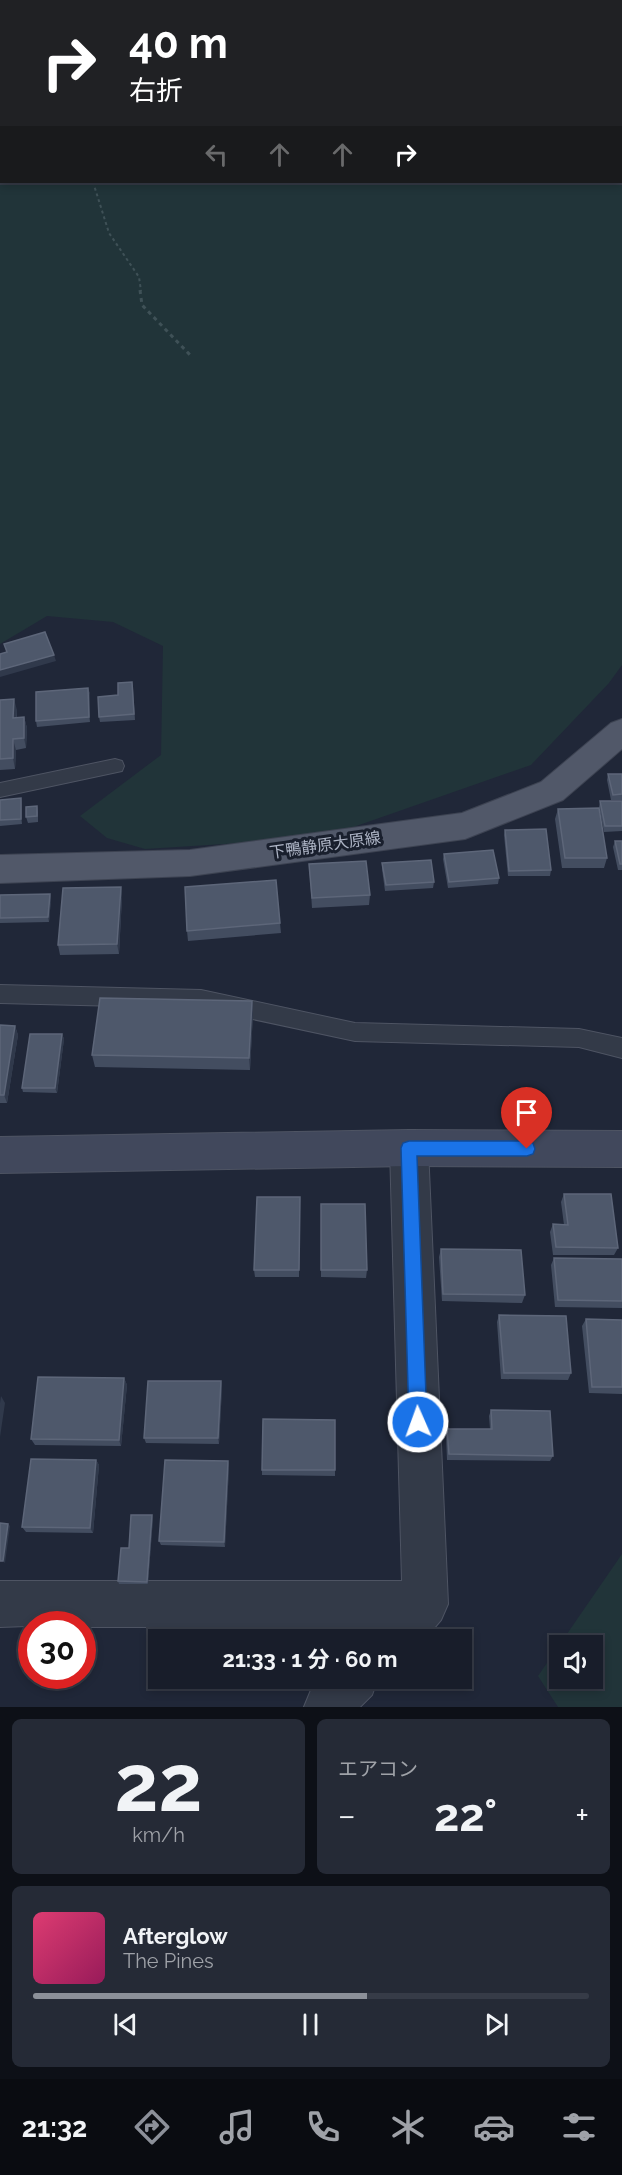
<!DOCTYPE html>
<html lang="ja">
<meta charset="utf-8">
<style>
body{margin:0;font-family:Raleway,"Noto Sans JP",sans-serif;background:#252a36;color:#f1f3f6;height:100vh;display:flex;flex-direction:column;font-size:22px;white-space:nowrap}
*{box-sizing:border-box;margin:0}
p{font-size:20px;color:#9fa2a8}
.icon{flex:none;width:33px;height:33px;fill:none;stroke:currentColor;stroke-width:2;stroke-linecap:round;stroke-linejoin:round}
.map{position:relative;height:1707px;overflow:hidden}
.panel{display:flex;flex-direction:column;gap:12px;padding:12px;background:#0d1017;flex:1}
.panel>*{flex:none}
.guide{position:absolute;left:0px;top:0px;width:622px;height:183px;box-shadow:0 3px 9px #0003,0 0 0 2px #363b47;background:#202124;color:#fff;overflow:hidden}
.controls{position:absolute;left:549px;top:1635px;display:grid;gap:12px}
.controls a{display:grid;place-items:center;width:54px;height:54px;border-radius:0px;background:#181d2a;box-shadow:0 3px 9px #0003,0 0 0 2px #363b47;font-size:30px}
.speed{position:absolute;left:18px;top:1611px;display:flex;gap:12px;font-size:30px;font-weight:700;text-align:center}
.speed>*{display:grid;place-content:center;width:78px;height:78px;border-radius:50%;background:#181d2a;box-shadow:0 3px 9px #0003,0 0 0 2px #363b47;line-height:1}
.speed .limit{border:9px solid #d22;background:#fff;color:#111}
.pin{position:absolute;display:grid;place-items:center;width:51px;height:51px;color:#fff;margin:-62px -26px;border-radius:50% 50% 50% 0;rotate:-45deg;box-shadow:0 0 6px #0007}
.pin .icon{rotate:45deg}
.me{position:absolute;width:66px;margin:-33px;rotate:358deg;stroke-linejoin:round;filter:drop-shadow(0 0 4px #0008)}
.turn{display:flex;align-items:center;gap:21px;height:126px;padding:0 30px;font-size:27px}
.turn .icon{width:78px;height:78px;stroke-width:2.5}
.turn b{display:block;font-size:42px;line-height:51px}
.lanes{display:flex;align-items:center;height:57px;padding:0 30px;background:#0003;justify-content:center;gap:30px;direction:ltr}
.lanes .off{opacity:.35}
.big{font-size:45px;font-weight:700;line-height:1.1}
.panel .card{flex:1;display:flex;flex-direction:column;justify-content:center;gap:9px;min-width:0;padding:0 21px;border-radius:9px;background:#252a36}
.panel .dial{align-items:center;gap:0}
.dial b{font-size:78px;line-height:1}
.song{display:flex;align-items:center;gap:18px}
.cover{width:72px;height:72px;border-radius:9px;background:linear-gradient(135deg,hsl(340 70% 55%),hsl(330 70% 35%))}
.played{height:6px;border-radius:3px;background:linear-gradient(90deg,#8c9099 60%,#363b47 60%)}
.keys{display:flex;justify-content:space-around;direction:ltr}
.heat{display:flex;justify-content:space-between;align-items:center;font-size:33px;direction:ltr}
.panel .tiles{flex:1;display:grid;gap:12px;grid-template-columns:1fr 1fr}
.card:last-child{grid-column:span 2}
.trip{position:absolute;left:148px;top:1629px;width:324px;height:60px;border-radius:0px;background:#181d2a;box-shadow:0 3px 9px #0003,0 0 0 2px #363b47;font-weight:700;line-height:60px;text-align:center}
.menu{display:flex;height:96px;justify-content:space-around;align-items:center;background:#0a0c11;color:#9fa2a8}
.menu .icon{width:42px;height:42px}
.menu .on{color:#8c9099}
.menu b{font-size:27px;color:#f1f3f6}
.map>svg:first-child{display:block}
.green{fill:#213439;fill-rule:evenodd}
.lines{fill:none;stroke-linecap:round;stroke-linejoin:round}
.lane-casing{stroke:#4e5463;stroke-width:2}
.street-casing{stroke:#4e5463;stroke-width:2}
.secondary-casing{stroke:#4e5463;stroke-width:2}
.primary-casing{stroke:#3d4352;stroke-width:2}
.path-far1{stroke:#3f5157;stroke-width:2;stroke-dasharray:3 3;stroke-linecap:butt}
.path{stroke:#3f5157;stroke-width:3;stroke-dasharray:4 4;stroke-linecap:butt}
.lane{fill:#333a48;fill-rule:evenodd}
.street{fill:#333a48;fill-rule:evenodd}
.secondary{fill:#41485c;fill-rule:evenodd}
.primary{fill:#515869;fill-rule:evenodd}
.wall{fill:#434d60}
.shaded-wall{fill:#30394b}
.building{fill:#4e586b;stroke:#5d6679;stroke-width:1.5}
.route{fill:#1a73e8;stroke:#114b97;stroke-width:1.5}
.labels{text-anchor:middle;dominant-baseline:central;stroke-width:6;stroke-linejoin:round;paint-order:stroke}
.street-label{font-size:16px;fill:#adb4c5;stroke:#191f2d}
</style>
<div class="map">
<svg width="622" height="1707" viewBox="0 0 622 1707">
<rect width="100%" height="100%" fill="#202738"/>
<!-- green -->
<path class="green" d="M0 0H571L2 2V182H621L622 171V665L609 683 531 765 322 838 145 849 107 838 80 816 161 755 163 646 113 622 47 616 0 644Z
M622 1554V1707H558L538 1676ZM560 1646H592V1678H560Z"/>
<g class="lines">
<!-- lane casing -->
<g class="lane-casing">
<path id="lane" d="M115 759 122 761 124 766 122 771 0 797V783Z
M0 985 201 990 355 1023 579 1029 622 1038V1058L579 1047 355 1041 201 1008 0 1003Z"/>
</g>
<!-- street casing -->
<g class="street-casing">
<path id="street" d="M409 1130 422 1136 428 1148 448 1604 441 1620 424 1640H369L374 1627H82V1624L0 1627V1581H402L390 1148 396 1136Z
M322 1678H378L372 1695 360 1707H304L311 1690Z"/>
</g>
<!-- secondary casing -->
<g class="secondary-casing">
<path id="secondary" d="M409 1130 622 1131V1167L409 1166 0 1173V1137Z"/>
</g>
<!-- primary casing -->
<g class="primary-casing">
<path id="primary" d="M622 719V749L563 800 465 839 190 876 0 883V855L190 850 462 813 541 782 611 723Z"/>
</g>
<!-- path-far1 -->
<path class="path-far1" d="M93 182 109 233 139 277 141 291"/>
<!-- path -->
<path class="path" d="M140 290 142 305 192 357"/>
<!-- lane -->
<use href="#lane" class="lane"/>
<!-- street -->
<use href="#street" class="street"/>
<!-- secondary -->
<use href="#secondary" class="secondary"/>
<!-- primary -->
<use href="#primary" class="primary"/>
</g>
<!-- wall -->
<path class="wall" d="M88 688 90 694V722L37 727 36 721Z
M133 688 135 720 100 722 99 717 118 695Z
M0 700 17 710V718L24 717 27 728 26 748 16 750 15 769 0 770Z
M608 774H622V800H611L607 780Z
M0 800 22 804V824L0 826Z
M600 801H622V831L604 832 599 807Z
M37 806 38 812V822L28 823 26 817Z
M558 809 607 858 604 868H562L555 819Z
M505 830 551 870 550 876H508L504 835Z
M615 841H622V870H618L613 847Z
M444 854 499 878 498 884 448 888 443 859Z
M382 863 434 882 433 888 385 891 382 869Z
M309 864 370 895 369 905 312 908Z
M121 887 122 897 119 954 60 955 58 945Z
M50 894 51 899 49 922 0 923V895Z
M280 923 281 933 188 941 187 931Z
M252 1001 253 1013 250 1070 95 1067 92 1055Z
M0 1025 15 1026 18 1035 7 1103H0Z
M62 1034 64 1039 57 1093 23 1092 22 1088Z
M564 1194 618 1248 614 1255H553L550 1232 553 1224 564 1225 561 1202Z
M300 1197 299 1277H255L254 1270Z
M321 1204 367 1270 366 1278 321 1277Z
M441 1249 525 1295 522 1303 442 1301 439 1257Z
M554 1258 622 1259V1308L555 1307 551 1265Z
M499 1315 571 1373 568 1380 501 1379 497 1322Z
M586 1319 622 1320V1394L589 1393 582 1326Z
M124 1378 127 1385 121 1446 35 1445 31 1439Z
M221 1381 222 1388 219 1444 146 1443 144 1438Z
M491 1410 553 1456 550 1461 447 1460 446 1435 447 1429H490L489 1416Z
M96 1460 99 1465 93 1533 26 1532 22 1527Z
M228 1461 229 1467 225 1547 161 1545 159 1541Z
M262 1470H335V1476L262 1475Z
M153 1518 148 1584H119L118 1581 129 1548Z"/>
<!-- shaded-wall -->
<path class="shaded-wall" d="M54 655 56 661 0 677V670Z
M88 688 90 694V722L89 717Z
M14 699 17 710 16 729 13 718Z
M24 717 27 728 26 748 24 738Z
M13 739 16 750 15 769 13 758Z
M21 798 22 804V824L21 819Z
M121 887 122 897 119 954 117 944Z
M50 894 51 899 49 922 48 917Z
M252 1001 253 1013 250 1070 249 1058Z
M15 1026 18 1035 7 1103 4 1095Z
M62 1034 64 1039 57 1093 55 1088Z
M124 1378 127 1385 121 1446 119 1440Z
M221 1381 222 1388 219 1444 218 1438Z
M1 1396 5 1403 0 1437V1403Z
M96 1460 99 1465 93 1533 90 1528Z
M228 1461 229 1467 225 1547 224 1542Z
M152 1515 153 1518 148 1584 147 1582Z
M8 1524 10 1526 5 1563 3 1561Z"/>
<!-- building -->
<path class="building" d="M608 0H622V8H621V2H609Z
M45 632 54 655 0 670V654L7 652 4 644Z
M132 682 134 714 99 717 98 697 118 695V683Z
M88 688 89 717 36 721V692Z
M14 699 13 718 24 717V738L13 739V758L0 759V700Z
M608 774H622V794L613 795Z
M21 798V819L0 820V800Z
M600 801H622V826H605Z
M37 806V816L26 817V807Z
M599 808 607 858H565L558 809Z
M546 829 551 870 509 871 505 830Z
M615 841H622V864H620Z
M493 850 499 878 449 882 444 854Z
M431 860 434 882 386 885 382 863Z
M366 861 370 895 312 898 309 864Z
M276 880 280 923 187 931 185 887Z
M121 887 117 944 58 945 63 888Z
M50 894 48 917 0 918V895Z
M100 998 252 1001 249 1058 92 1055Z
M0 1025 15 1026 4 1095H0Z
M30 1034H62L55 1088H22Z
M564 1194H611L618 1248 556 1247 553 1224 568 1225Z
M257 1197H300L299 1270H254Z
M321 1204H365L367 1270H321Z
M441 1249 521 1250 525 1295 443 1294Z
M554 1258 622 1259V1301L558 1300Z
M499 1315 566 1316 571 1373H504Z
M586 1319 622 1320V1387H592Z
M38 1377 124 1378 119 1440 31 1439Z
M148 1381H221L218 1438H144Z
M491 1410 550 1411 553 1456 449 1454 447 1429H492Z
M263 1419 335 1420V1470H262Z
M31 1459 96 1460 90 1528 22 1527Z
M165 1460 228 1461 224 1542 159 1541Z
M131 1515H152L147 1582 118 1581 121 1548H129Z
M0 1523 8 1524 3 1561H0Z"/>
<!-- route -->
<path class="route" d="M409 1141H527L533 1143 535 1149 533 1154 527 1156H417L427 1422 424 1428 418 1431 412 1428 409 1422 401 1148 403 1143Z"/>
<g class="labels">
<!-- street labels -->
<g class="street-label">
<text transform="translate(325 845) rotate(-8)">下鴨静原大原線</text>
</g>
</g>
</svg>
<div class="controls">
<a><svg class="icon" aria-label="sound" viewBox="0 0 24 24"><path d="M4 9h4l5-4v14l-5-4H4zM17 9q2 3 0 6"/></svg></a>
</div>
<div class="speed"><div class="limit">30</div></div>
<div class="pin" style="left:527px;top:1149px;background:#d93025"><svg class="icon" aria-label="arrive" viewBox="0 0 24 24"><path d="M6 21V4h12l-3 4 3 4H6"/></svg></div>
<svg class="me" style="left:418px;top:1422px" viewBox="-20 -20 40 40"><circle r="17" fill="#1a73e8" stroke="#fff" stroke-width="3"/><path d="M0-11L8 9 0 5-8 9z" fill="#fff"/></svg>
<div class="trip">21:33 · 1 分 · 60 m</div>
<div class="guide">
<div class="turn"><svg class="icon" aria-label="right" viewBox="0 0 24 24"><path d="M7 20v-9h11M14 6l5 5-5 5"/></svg><div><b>40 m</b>右折</div></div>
<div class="lanes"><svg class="icon off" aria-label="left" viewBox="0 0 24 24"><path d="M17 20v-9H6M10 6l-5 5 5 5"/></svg><svg class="icon off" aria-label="ahead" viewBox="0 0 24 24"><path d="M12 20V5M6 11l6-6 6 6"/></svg><svg class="icon off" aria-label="ahead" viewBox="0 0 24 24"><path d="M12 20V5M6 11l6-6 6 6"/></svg><svg class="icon" aria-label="right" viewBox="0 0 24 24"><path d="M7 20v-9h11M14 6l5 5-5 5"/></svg></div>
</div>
</div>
<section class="panel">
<div class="tiles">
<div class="card dial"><b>22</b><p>km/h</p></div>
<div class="card"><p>エアコン</p>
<div class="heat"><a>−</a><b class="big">22°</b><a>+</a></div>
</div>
<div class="card">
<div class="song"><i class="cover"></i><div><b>Afterglow</b><p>The Pines</p></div></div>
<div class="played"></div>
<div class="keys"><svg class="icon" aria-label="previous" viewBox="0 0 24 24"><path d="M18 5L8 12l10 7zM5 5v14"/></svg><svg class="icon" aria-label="pause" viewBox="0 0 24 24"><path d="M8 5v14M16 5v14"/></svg><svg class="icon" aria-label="next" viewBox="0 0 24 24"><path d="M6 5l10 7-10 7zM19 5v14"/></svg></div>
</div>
</div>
</section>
<nav class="menu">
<b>21:32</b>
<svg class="icon on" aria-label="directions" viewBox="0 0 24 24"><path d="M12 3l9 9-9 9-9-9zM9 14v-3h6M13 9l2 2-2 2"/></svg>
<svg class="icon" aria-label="music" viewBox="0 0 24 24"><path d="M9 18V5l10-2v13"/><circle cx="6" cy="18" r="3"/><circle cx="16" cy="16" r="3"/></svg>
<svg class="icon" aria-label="phone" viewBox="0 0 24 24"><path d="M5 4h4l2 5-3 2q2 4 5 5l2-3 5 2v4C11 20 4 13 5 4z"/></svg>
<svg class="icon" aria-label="climate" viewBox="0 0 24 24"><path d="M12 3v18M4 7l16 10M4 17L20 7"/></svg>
<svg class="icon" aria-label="car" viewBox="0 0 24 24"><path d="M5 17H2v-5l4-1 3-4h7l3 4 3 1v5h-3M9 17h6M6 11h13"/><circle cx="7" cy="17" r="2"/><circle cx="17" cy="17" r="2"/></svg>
<svg class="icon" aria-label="filters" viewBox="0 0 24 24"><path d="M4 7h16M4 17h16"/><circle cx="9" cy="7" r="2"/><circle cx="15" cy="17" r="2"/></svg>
</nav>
